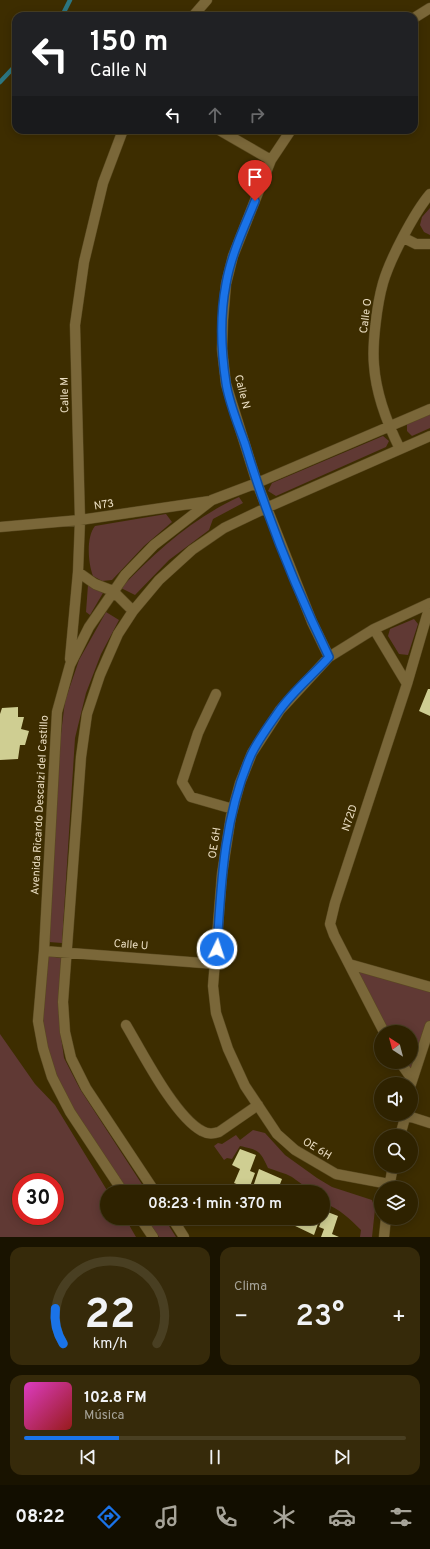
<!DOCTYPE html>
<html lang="es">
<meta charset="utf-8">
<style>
body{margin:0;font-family:Overpass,sans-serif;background:#362a0a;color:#f1f3f6;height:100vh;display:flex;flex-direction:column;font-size:15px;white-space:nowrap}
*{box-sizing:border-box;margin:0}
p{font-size:13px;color:#a7a499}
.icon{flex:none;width:22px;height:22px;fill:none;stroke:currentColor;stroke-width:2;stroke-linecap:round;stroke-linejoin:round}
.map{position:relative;height:1237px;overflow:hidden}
.details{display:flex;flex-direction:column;gap:10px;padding:10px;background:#191300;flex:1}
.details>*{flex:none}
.hud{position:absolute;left:12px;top:12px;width:406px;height:122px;border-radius:12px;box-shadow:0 2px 10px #0003,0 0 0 1px #493f22;background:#202124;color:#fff;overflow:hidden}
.needle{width:26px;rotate:324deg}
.fabs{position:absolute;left:374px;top:1025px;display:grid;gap:8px}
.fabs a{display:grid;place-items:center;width:44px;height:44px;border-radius:50%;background:#2e2200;box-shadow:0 2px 10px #0003,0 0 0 1px #493f22;font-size:20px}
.speed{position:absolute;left:12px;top:1173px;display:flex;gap:8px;font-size:20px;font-weight:700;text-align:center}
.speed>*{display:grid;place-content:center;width:52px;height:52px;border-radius:50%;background:#2e2200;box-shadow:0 2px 10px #0003,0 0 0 1px #493f22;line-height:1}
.speed .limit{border:6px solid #d22;background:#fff;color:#111}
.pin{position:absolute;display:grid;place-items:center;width:34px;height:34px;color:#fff;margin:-41px -17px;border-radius:50% 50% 50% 0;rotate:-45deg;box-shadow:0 0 4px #0007}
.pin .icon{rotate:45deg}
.me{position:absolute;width:44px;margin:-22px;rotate:4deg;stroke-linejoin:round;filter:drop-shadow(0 0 3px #0008)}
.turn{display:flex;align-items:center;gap:14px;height:84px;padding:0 12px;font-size:18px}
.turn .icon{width:52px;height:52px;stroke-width:2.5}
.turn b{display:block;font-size:28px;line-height:34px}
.lanes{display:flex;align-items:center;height:38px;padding:0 12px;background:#0003;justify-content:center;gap:20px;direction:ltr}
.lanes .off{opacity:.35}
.big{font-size:30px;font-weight:600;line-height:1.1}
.details .card{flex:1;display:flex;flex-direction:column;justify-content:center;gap:6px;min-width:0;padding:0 14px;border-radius:12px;background:#362a0a}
.details .dial{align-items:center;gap:0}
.dial svg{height:104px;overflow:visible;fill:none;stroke:#493f22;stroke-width:7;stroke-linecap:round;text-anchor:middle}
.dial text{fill:#f1f3f6;stroke:none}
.song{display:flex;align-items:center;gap:12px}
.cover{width:48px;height:48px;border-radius:6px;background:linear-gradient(135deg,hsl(310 70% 55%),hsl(0 70% 35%))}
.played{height:4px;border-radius:2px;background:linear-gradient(90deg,#1a73e8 25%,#493f22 25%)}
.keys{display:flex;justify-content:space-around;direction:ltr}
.heat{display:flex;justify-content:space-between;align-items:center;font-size:22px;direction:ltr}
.details .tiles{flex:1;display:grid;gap:10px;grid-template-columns:1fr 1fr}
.card:last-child{grid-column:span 2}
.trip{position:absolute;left:100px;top:1185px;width:230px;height:40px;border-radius:20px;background:#2e2200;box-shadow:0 2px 10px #0003,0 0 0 1px #493f22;font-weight:600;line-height:40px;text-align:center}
.tab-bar{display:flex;height:64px;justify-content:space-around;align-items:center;background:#120e00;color:#a7a499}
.tab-bar .icon{width:28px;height:28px}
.tab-bar .current{color:#1a73e8}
.tab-bar b{font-size:18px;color:#f1f3f6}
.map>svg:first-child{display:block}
.green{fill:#603934;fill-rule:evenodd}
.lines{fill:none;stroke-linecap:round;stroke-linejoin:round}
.stream{stroke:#2c7680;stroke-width:4.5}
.building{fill:#cfce92}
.minor-casing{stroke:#59491f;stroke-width:11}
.minor{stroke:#7a6739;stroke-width:10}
.route-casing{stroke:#114b97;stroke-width:10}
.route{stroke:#1a73e8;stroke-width:7}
.labels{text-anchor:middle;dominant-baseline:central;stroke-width:4;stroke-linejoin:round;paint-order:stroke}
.street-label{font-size:11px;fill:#ebdec2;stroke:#3d2d00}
</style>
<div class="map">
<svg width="430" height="1237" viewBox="0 0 430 1237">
<rect width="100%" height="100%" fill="#3d2d00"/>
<!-- green -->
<path class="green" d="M430 208V235L424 232 420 225 422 217Z
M430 414V428L412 436 407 431V423Z
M383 436 389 441 386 447 276 496 268 491 272 483Z
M239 497 243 503 213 519 209 530 169 560 135 595 121 588C155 552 193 518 239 497Z
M166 514 172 522 144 546 112 580 102 581 93 576C88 563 86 537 95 526Z
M88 585 103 593 90 615 86 612Z
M106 612 119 620 101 654 86 693 75 738 62 943 49 942 60 742 65 701 79 660Z
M414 619 418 624 408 655 399 654 388 636 390 629Z
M48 956 61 958 59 1022 64 1058 80 1089 147 1192H129C94 1140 48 1085 43 1020 42 999 46 977 48 956Z
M349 964 430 987V1026L412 1079 400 1062H411V1032H384Z
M0 1034 35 1084 55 1105 108 1192H107V1218H125L136 1237H0ZM21 1182H55V1216H21Z
M253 1130 265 1133 285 1155 317 1178 332 1187 372 1200 375 1209 372 1237H360L361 1230C350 1219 340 1209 324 1203L323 1192C310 1192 302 1184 292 1177 285 1173 276 1171 268 1168 260 1150 258 1150 240 1146L232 1159 227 1158 224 1160 214 1146 218 1143 222 1144 236 1135 240 1140Z
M146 1218H164L176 1237H159Z"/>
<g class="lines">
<!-- stream -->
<path class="stream" d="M62 16 70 0
M0 82 16 65"/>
</g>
<!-- building -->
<path class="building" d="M428 689H430V716L419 711Z
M18 707V717H24L21 729 29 731 25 745H20L18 759 0 760V714L2 708Z
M240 1149 256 1155 250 1171 255 1173 249 1189 234 1183 240 1169 232 1165Z
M259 1169 282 1179 277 1192H256L252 1190Z
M325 1211 338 1216 332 1234 339 1237H321L324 1229 319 1227Z
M293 1218H320L314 1235 291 1224Z"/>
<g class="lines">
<!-- minor casing -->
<g class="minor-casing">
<path id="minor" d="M193 16 207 0
M414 18 430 8
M219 130 271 160
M291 130 271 160 233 256 226 284 223 320 222 349 226 384 257 483 312 622 329 657
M404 238 416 244H430
M400 449C387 423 376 394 374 365 372 344 377 304 383 283 390 259 414 213 430 194
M0 527 80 520 210 501
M78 572 95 584 113 591 133 611
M374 629 407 684
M70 659 78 572 80 520 75 325 84 262 103 183 123 130
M216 694 198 733 182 782 191 797 233 809
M44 951 216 964
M349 964 430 987
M126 1025C142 1052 175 1117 202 1131 207 1134 213 1134 219 1132L258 1105
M384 1032 334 935 330 924 335 903 407 684 430 605
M400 1062 412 1079
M411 1084 430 1026
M405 1115 430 1123
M400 1136 406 1114
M389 1184 336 1174 295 1150 277 1134 245 1086 228 1049 216 1013 213 986 222 874 231 816 240 783 252 753 280 710 329 657 374 629 430 603
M389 1188 393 1166
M123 1192 70 1112 52 1077 43 1048 38 1021 44 951 57 712 70 665 89 627 125 575 154 545 212 500 257 483 430 409
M155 1192 86 1088 71 1058 65 1032 63 1002 81 757 87 714 100 675 118 634 133 611 159 580 192 550 224 528 266 508 430 436
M140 1218 153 1237
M172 1218 184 1237
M384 1237 386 1218"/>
</g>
<!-- minor -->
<use href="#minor" class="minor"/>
</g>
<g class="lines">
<!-- route casing -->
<g class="route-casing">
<path id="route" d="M217 949C221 883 224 816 251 755 258 740 270 724 279 711 293 691 313 675 329 657 296 589 267 517 245 444 238 424 229 403 226 383 221 351 220 315 226 284 231 255 244 228 255 201"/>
</g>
<!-- route -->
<use href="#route" class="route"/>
</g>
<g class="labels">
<!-- street labels -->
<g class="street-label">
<text transform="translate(366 316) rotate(-83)">Calle O</text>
<text transform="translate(242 392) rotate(76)">Calle N</text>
<text transform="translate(65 395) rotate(-91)">Calle M</text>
<text transform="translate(104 505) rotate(-9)">N73</text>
<text transform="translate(40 805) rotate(-87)">Avenida Ricardo Descalzi del Castillo</text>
<text transform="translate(350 818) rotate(-72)">N72D</text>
<text transform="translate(215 843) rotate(-81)">OE 6H</text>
<text transform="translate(131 945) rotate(4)">Calle U</text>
<text transform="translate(317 1149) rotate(31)">OE 6H</text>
</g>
</g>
</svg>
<div class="fabs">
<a><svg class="needle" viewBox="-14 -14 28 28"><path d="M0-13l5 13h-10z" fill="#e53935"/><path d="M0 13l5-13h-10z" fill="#a7a499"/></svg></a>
<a><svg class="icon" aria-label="sound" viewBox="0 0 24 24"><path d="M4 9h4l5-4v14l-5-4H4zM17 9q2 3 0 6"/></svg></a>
<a><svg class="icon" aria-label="search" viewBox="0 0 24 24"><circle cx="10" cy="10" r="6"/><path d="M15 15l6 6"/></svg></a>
<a><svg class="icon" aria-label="layers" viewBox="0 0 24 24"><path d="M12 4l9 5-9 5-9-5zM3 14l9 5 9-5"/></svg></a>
</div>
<div class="speed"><div class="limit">30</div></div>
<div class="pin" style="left:255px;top:201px;background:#d93025"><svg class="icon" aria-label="arrive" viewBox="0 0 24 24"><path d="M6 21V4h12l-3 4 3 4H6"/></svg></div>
<svg class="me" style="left:217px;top:949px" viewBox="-20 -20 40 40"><circle r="17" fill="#1a73e8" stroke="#fff" stroke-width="3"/><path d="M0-11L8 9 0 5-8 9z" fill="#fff"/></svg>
<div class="trip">08:23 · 1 min · 370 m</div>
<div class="hud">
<div class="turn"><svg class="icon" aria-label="left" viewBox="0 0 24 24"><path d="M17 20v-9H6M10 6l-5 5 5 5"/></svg><div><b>150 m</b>Calle N</div></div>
<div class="lanes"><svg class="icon" aria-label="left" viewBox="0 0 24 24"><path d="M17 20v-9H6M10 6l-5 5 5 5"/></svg><svg class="icon off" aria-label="ahead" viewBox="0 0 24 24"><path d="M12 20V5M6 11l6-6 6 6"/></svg><svg class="icon off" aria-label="right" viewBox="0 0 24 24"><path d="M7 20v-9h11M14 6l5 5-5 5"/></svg></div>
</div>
</div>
<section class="details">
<div class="tiles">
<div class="card dial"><svg viewBox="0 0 100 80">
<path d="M14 69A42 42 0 1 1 86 69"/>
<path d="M14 69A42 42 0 0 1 8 42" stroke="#1a73e8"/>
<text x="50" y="56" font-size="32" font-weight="700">22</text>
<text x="50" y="72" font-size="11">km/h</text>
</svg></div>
<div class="card"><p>Clima</p>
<div class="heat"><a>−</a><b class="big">23°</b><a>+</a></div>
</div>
<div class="card">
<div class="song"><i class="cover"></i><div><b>102.8 FM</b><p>Música</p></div></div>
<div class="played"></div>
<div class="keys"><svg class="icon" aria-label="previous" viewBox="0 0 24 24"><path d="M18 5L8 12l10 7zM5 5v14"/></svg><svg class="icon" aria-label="pause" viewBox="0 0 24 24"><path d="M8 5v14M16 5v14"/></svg><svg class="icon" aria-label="next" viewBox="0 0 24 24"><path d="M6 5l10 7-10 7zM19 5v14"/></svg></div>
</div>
</div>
</section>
<nav class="tab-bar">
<b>08:22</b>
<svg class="icon current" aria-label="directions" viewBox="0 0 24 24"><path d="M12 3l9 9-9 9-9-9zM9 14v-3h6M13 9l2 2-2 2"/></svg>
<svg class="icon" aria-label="music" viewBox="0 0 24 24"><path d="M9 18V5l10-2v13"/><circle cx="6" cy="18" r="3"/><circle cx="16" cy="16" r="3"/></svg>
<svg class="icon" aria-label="phone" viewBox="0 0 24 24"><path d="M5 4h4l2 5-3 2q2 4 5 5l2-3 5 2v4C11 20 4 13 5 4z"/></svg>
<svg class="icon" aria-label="climate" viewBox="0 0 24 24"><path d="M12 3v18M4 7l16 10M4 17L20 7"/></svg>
<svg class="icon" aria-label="car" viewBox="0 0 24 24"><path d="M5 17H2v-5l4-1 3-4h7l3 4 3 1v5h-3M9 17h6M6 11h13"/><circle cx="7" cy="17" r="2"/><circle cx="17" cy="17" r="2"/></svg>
<svg class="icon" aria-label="filters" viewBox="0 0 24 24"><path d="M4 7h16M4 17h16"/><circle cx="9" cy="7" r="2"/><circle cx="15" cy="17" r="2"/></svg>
</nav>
